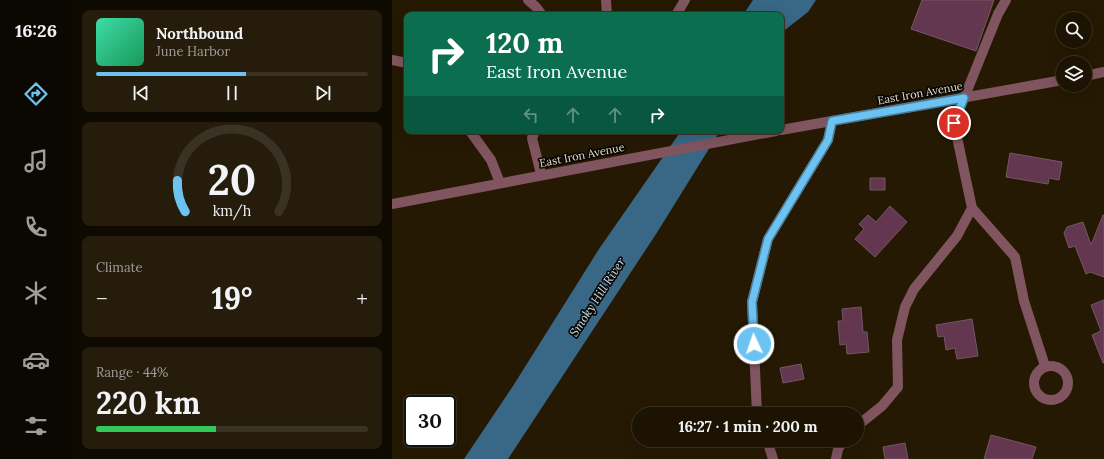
<!DOCTYPE html>
<meta charset="utf-8">
<style>
body{margin:0;font-family:Lora,serif;background:#251c0c;color:#f1f3f6;height:100vh;display:flex;flex-direction:column;font-size:15px;white-space:nowrap}
*{box-sizing:border-box;margin:0}
p{font-size:13px;color:#a09e99}
.icon{flex:none;width:22px;height:22px;fill:none;stroke:currentColor;stroke-width:2;stroke-linecap:round;stroke-linejoin:round}
.map{position:relative;flex:1;overflow:hidden}
.sheet{display:flex;flex-direction:column;gap:10px;padding:10px;background:#0f0a01;width:320px}
.sheet>*{flex:none}
.hud{position:absolute;left:12px;top:12px;width:380px;height:122px;border-radius:8px;box-shadow:0 4px 16px #0002,0 0 0 1px #3a3224;background:#0b6e4f;color:#fff;overflow:hidden}
.buttons{position:absolute;left:664px;top:12px;display:grid;gap:8px}
.buttons a{display:grid;place-items:center;width:36px;height:36px;border-radius:50%;background:#1c1302;box-shadow:0 4px 16px #0002,0 0 0 1px #3a3224;font-size:20px}
.speed{position:absolute;left:12px;top:395px;display:flex;gap:8px;font-size:20px;font-weight:700;text-align:center}
.speed>*{display:grid;place-content:center;width:52px;height:52px;border-radius:50%;background:#1c1302;box-shadow:0 4px 16px #0002,0 0 0 1px #3a3224;line-height:1}
.speed .limit{border:2px solid #111;border-radius:6px;background:#fff;color:#111}
.pin{position:absolute;display:grid;place-items:center;width:34px;height:34px;color:#fff;margin:-17px;border:2px solid #fff;border-radius:50%;box-shadow:0 1px 4px #0007}
.me{position:absolute;width:44px;margin:-22px;rotate:357deg;stroke-linejoin:round;filter:drop-shadow(0 0 3px #0008)}
.turn{display:flex;align-items:center;gap:14px;height:84px;padding:0 16px;font-size:18px}
.turn .icon{width:52px;height:52px;stroke-width:2.5}
.turn b{display:block;font-size:28px;line-height:34px}
.lanes{display:flex;align-items:center;height:38px;padding:0 16px;background:#0003;justify-content:center;gap:20px;direction:ltr}
.lanes .off{opacity:.35}
.big{font-size:30px;font-weight:800;line-height:1.1}
.sheet .card{flex:1;display:flex;flex-direction:column;justify-content:center;gap:6px;min-width:0;padding:0 14px;border-radius:8px;background:#251c0c}
.sheet .dial{align-items:center;gap:0}
.dial svg{height:104px;overflow:visible;fill:none;stroke:#3a3224;stroke-width:7;stroke-linecap:round;text-anchor:middle}
.dial text{fill:#f1f3f6;stroke:none}
.song{display:flex;align-items:center;gap:12px}
.cover{width:48px;height:48px;border-radius:6px;background:linear-gradient(135deg,hsl(160 70% 55%),hsl(150 70% 35%))}
.played{height:4px;border-radius:2px;background:linear-gradient(90deg,#6cc3f2 55%,#3a3224 55%)}
.keys{display:flex;justify-content:space-around;direction:ltr}
.heat{display:flex;justify-content:space-between;align-items:center;font-size:22px;direction:ltr}
.charge{height:6px;border-radius:3px;background:linear-gradient(90deg,#34c759 44%,#3a3224 0)}
.trip{position:absolute;left:240px;top:407px;width:232px;height:40px;border-radius:20px;background:#1c1302;box-shadow:0 4px 16px #0002,0 0 0 1px #3a3224;font-weight:800;line-height:40px;text-align:center}
main{display:flex;flex:1;min-height:0}
.tab-bar{display:flex;flex-direction:column;width:72px;justify-content:space-around;align-items:center;background:#0b0801;color:#a09e99}
.tab-bar .icon{width:28px;height:28px}
.tab-bar .active{color:#6cc3f2}
.tab-bar b{font-size:18px;color:#f1f3f6}
.map>svg:first-child{display:block}
.water{fill:#396786}
.building{fill:#63374f;stroke:#735765}
.lines{fill:none;stroke-linecap:round;stroke-linejoin:round}
.minor{stroke:#80555f;stroke-width:10}
.route-casing{stroke:#467f9d;stroke-width:10}
.route{stroke:#6cc3f2;stroke-width:7}
.labels{text-anchor:middle;dominant-baseline:central;stroke-width:3.5;stroke-linejoin:round;paint-order:stroke}
.street-label{font-size:11px;fill:#e5ddcf;stroke:#0a0601}
.water-label{font-size:12px;font-style:italic;fill:#c4e0f4;stroke:#0a0601}
</style>
<main>
<nav class="tab-bar">
<b>16:26</b>
<svg class="icon active" aria-label="directions" viewBox="0 0 24 24"><path d="M12 3l9 9-9 9-9-9zM9 14v-3h6M13 9l2 2-2 2"/></svg>
<svg class="icon" aria-label="music" viewBox="0 0 24 24"><path d="M9 18V5l10-2v13"/><circle cx="6" cy="18" r="3"/><circle cx="16" cy="16" r="3"/></svg>
<svg class="icon" aria-label="phone" viewBox="0 0 24 24"><path d="M5 4h4l2 5-3 2q2 4 5 5l2-3 5 2v4C11 20 4 13 5 4z"/></svg>
<svg class="icon" aria-label="climate" viewBox="0 0 24 24"><path d="M12 3v18M4 7l16 10M4 17L20 7"/></svg>
<svg class="icon" aria-label="car" viewBox="0 0 24 24"><path d="M5 17H2v-5l4-1 3-4h7l3 4 3 1v5h-3M9 17h6M6 11h13"/><circle cx="7" cy="17" r="2"/><circle cx="17" cy="17" r="2"/></svg>
<svg class="icon" aria-label="filters" viewBox="0 0 24 24"><path d="M4 7h16M4 17h16"/><circle cx="9" cy="7" r="2"/><circle cx="15" cy="17" r="2"/></svg>
</nav>
<section class="sheet">
<div class="card">
<div class="song"><i class="cover"></i><div><b>Northbound</b><p>June Harbor</p></div></div>
<div class="played"></div>
<div class="keys"><svg class="icon" aria-label="previous" viewBox="0 0 24 24"><path d="M18 5L8 12l10 7zM5 5v14"/></svg><svg class="icon" aria-label="pause" viewBox="0 0 24 24"><path d="M8 5v14M16 5v14"/></svg><svg class="icon" aria-label="next" viewBox="0 0 24 24"><path d="M6 5l10 7-10 7zM19 5v14"/></svg></div>
</div>
<div class="card dial"><svg viewBox="0 0 100 80">
<path d="M14 69A42 42 0 1 1 86 69"/>
<path d="M14 69A42 42 0 0 1 8 45" stroke="#6cc3f2"/>
<text x="50" y="56" font-size="32" font-weight="700">20</text>
<text x="50" y="72" font-size="11">km/h</text>
</svg></div>
<div class="card"><p>Climate</p>
<div class="heat"><a>−</a><b class="big">19°</b><a>+</a></div>
</div>
<div class="card"><p>Range · 44%</p><b class="big">220 km</b><div class="charge"></div></div>
</section>
<div class="map">
<svg width="712" height="459" viewBox="0 0 712 459">
<rect width="100%" height="100%" fill="#261903"/>
<!-- water -->
<path class="water" d="M361 0H424L416 12 389 33V15H351Z
M289 131H328L266 231 116 459H72L121 386 207 249Z"/>
<!-- building -->
<path class="building" d="M530 0H602L584 51 519 29Z
M618 153 670 162 667 180 657 178 656 184 614 177Z
M478 178H493V190H478Z
M498 206 515 222 483 257 463 239 472 229 467 224 476 215 484 222Z
M711 215H712V277L698 272 694 274 683 246 677 248 672 233 675 227 691 222 699 245Z
M712 300V363H711L700 335 709 331 699 305Z
M469 307 471 332H475L477 352 455 354 454 344 448 345 446 321H451L450 309Z
M580 319 586 356 565 359 563 348 554 350 552 336 546 337 544 325Z
M409 364 412 379 391 383 388 368Z
M599 435 644 447 640 459H592Z
M513 443 516 459H493L491 447Z"/>
<g class="lines">
<!-- minor -->
<path class="minor" d="M136 0 144 7 150 15
M214 0 215 15
M284 15 293 0
M0 60 15 63
M693 76 712 72
M389 130 671 80
M78 131 99 160 108 183
M143 131 140 138 149 174
M0 204 384 131
M580 208 562 123 606 14 614 0
M580 208 623 257 632 301 653 366
M642 383a17 17 0 1 1 34 0a17 17 0 1 1-34 0Z
M365 414 360 302 376 239 436 140 440 121
M465 426 490 406 506 387 505 340 513 307 522 289 565 236 580 208
M375 440 381 459
M444 459 446 449 452 440"/>
</g>
<g class="lines">
<!-- route casing -->
<g class="route-casing">
<path id="route" d="M362 344 360 302 376 239 436 140 440 121 572 98 562 123"/>
</g>
<!-- route -->
<use href="#route" class="route"/>
</g>
<g class="labels">
<!-- street labels -->
<g class="street-label">
<text transform="translate(528 93) rotate(-10)">East Iron Avenue</text>
<text transform="translate(190 155) rotate(-11)">East Iron Avenue</text>
</g>
<!-- water labels -->
<g class="water-label">
<text transform="translate(205 297) rotate(-57)">Smoky Hill River</text>
</g>
</g>
</svg>
<div class="buttons">
<a><svg class="icon" aria-label="search" viewBox="0 0 24 24"><circle cx="10" cy="10" r="6"/><path d="M15 15l6 6"/></svg></a>
<a><svg class="icon" aria-label="layers" viewBox="0 0 24 24"><path d="M12 4l9 5-9 5-9-5zM3 14l9 5 9-5"/></svg></a>
</div>
<div class="speed"><div class="limit">30</div></div>
<div class="pin" style="left:562px;top:123px;background:#d93025"><svg class="icon" aria-label="arrive" viewBox="0 0 24 24"><path d="M6 21V4h12l-3 4 3 4H6"/></svg></div>
<svg class="me" style="left:362px;top:344px" viewBox="-20 -20 40 40"><circle r="17" fill="#6cc3f2" stroke="#fff" stroke-width="3"/><path d="M0-11L8 9 0 5-8 9z" fill="#fff"/></svg>
<div class="trip">16:27 · 1 min · 200 m</div>
<div class="hud">
<div class="turn"><svg class="icon" aria-label="right" viewBox="0 0 24 24"><path d="M7 20v-9h11M14 6l5 5-5 5"/></svg><div><b>120 m</b>East Iron Avenue</div></div>
<div class="lanes"><svg class="icon off" aria-label="left" viewBox="0 0 24 24"><path d="M17 20v-9H6M10 6l-5 5 5 5"/></svg><svg class="icon off" aria-label="ahead" viewBox="0 0 24 24"><path d="M12 20V5M6 11l6-6 6 6"/></svg><svg class="icon off" aria-label="ahead" viewBox="0 0 24 24"><path d="M12 20V5M6 11l6-6 6 6"/></svg><svg class="icon" aria-label="right" viewBox="0 0 24 24"><path d="M7 20v-9h11M14 6l5 5-5 5"/></svg></div>
</div>
</div>
</main>
